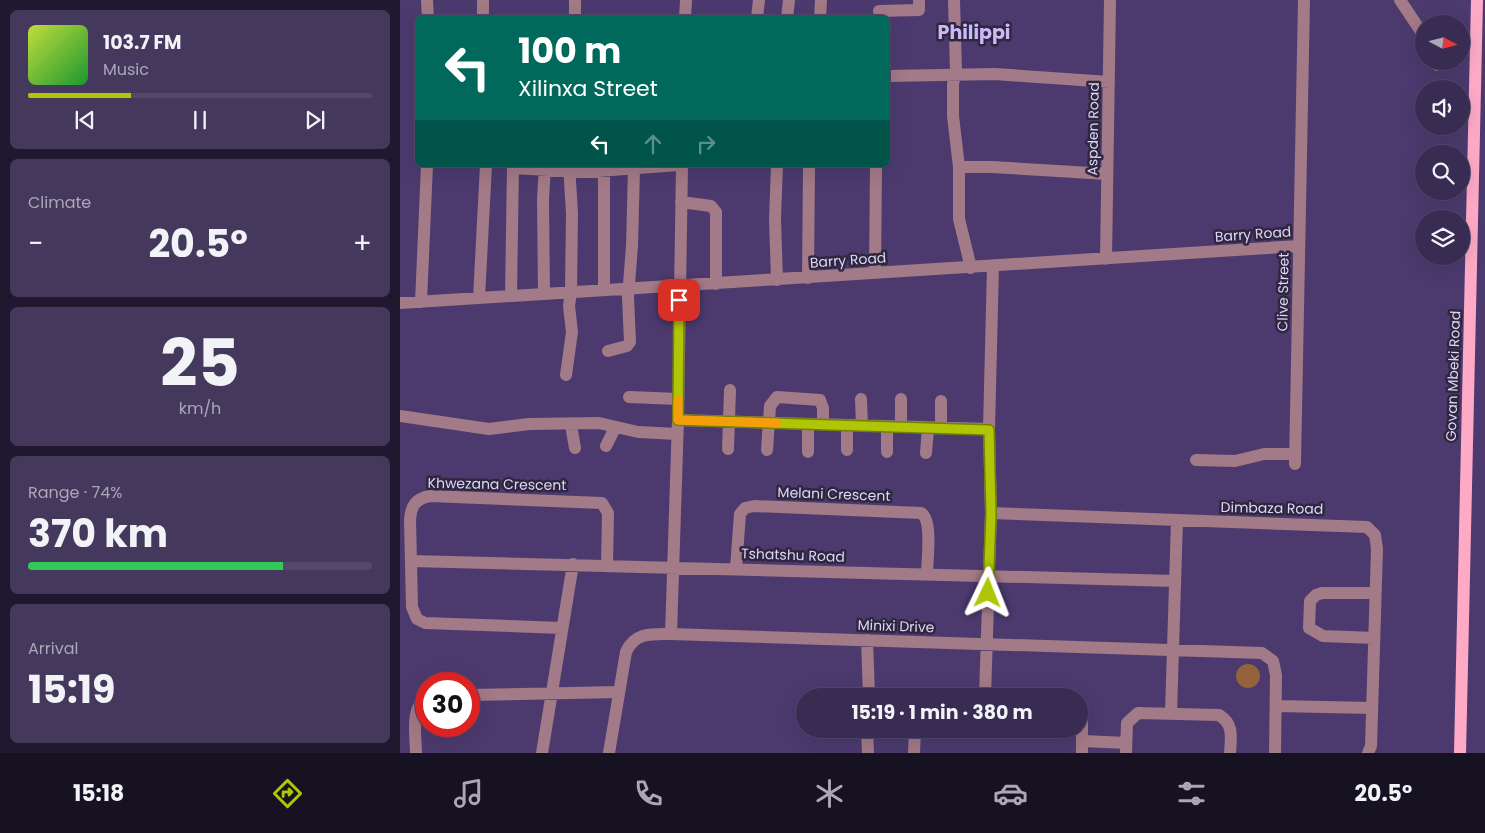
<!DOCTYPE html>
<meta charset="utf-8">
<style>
body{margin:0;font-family:Poppins,sans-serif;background:#44385d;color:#f1f3f6;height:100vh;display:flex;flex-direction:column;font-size:19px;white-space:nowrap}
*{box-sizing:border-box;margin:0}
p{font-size:16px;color:#aba7b8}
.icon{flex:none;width:28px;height:28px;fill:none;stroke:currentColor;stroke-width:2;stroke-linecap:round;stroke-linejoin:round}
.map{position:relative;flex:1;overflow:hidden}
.sheet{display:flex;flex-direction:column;gap:10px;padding:10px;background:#1f182e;width:400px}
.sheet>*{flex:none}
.hud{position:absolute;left:15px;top:15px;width:475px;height:152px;border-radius:8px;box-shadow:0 5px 20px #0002,0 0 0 1px #53486a;background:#00695c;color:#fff;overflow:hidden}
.needle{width:32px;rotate:97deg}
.buttons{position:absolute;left:1015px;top:15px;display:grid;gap:10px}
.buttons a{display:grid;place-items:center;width:55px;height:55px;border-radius:50%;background:#392c53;box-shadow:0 5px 20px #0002,0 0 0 1px #53486a;font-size:25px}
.speed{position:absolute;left:15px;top:672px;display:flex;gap:10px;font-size:25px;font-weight:700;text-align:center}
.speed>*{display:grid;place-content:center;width:65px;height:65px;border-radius:50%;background:#392c53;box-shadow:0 5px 20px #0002,0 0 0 1px #53486a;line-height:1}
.speed .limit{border:8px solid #d22;background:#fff;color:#111}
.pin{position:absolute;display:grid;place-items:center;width:42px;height:42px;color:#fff;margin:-21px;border-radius:10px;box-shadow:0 2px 8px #0006}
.me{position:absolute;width:55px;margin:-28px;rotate:2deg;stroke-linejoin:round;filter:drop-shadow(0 0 4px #0008)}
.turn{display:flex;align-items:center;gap:18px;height:105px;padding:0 20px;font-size:22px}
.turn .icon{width:65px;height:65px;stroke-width:2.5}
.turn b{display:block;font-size:35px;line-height:42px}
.lanes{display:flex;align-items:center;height:48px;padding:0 20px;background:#0003;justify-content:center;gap:25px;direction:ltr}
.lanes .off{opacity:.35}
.big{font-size:38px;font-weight:700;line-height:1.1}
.sheet .tile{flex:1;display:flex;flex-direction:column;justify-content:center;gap:8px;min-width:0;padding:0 18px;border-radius:8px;background:#44385d}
.sheet .dial{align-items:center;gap:0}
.dial b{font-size:65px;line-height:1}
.song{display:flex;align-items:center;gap:15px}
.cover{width:60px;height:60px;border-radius:8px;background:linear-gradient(135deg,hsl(70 70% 55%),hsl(130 70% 35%))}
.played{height:5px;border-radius:2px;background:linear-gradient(90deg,#afc505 30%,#53486a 30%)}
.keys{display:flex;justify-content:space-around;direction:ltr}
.heat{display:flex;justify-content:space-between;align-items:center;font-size:28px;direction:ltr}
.charge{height:8px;border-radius:4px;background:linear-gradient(90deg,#34c759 74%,#53486a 0)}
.trip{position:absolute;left:396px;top:688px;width:292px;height:50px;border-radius:25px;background:#392c53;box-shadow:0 5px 20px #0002,0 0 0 1px #53486a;font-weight:700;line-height:50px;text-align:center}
.tab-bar{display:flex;height:80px;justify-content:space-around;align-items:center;background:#171221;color:#aba7b8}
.tab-bar .icon{width:35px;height:35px}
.tab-bar .selected{color:#afc505}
.tab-bar b{font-size:22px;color:#f1f3f6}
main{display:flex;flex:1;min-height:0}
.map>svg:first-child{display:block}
.green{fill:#94633c}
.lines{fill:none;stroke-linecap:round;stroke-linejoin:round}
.minor{stroke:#a37a87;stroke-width:12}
.major{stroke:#feaac7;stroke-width:12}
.route-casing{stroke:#728003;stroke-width:12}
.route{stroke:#afc505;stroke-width:9}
.slow{stroke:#f59e0b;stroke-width:9}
.labels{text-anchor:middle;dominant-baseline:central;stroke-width:5;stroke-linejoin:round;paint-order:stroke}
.street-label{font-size:14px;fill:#ded6f6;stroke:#2f2740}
.district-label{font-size:19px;font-weight:bold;fill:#cab8f7;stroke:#2f2740}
</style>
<main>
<section class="sheet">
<div class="tile">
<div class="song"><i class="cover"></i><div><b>103.7 FM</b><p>Music</p></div></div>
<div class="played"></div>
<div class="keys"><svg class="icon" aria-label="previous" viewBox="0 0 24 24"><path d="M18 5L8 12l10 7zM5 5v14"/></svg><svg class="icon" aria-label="pause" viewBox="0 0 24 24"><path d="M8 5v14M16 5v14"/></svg><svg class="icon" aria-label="next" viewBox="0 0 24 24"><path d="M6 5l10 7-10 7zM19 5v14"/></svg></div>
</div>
<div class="tile"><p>Climate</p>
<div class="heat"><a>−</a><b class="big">20.5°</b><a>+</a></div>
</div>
<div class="tile dial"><b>25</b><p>km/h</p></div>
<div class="tile"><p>Range · 74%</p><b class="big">370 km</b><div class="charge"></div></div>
<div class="tile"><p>Arrival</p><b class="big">15:19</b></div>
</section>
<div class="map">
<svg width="1085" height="753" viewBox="0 0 1085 753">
<rect width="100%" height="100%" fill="#4c3a6f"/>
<!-- green -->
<path class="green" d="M836 676a12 12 0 1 1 24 0a12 12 0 1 1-24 0Z"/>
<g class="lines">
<!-- minor -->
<path class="minor" d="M27 0 28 18
M83 0V18
M175 0V18
M554 0 556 71 553 84V116L559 167V219L571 268
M1000 0 1024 36
M479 11 519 10V0
M285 18 286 0
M357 18 359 0
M387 18 389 0
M420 18 421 0
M1035 61 1037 65
M488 76 595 74 709 82
M377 165 375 219 377 280
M559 167H592L707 174
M113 168 185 172 278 165
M281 202 311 206 316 212V284
M706 259 710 0
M475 273 476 165
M408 278 409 165
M204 290V165
M144 294 143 200 145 165
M111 296 113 165
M79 298 86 165
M21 302 27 165
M0 303 899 246
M208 351 227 346 230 342 228 297 232 246 234 168
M166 375 172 332 169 306 171 292 172 213 169 165
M229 397 278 399
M461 399 462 426
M501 399V427
M541 401V428
M0 416 89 429 129 424 199 423 238 432 277 434
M278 420 589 429
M171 425 175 448
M206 446 215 428
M328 449 330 390
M367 450 370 406 377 397 420 400 423 408V425
M447 450V425
M408 452V424
M487 452V426
M526 453 528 428
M796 460 835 461 864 454H895
M895 464 904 0
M591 513 967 527 975 535 977 549 971 746 968 753
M11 561 775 581
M336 568 340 514 345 508 354 506 521 513C533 520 527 560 527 574
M162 628 25 623 17 619 12 607 10 520C11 506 15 499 30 496L202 503 208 513 207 565
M271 634 278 420 282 165
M974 638 923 636 909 628 910 601 916 595 922 593H975
M467 640 469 696
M69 695 219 692
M585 696 591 513 589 429 593 266
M876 706 972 708
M771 713 777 521
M680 717 682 721V753
M467 729 468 753
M683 741 726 743
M16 753C16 736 10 708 26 698
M142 753 173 564
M209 753 226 652C235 632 252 634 271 634L862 653 873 661 876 675 875 753
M514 753 515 729
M726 753 727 723 738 713 819 715C834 724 831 737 830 753"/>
<!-- major -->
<path class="major" d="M1060 753 1077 0"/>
</g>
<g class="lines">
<!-- route casing -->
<g class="route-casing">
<path id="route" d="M279 300 278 420 589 430 591 514 588 593"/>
</g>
<!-- route -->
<use href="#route" class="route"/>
<!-- slow -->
<path class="slow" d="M278 400V420L377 423"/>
</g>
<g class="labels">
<!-- street labels -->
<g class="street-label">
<text transform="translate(693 129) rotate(-89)">Aspden Road</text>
<text transform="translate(853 234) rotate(-4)">Barry Road</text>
<text transform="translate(448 260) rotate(-4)">Barry Road</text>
<text transform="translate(883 292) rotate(-89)">Clive Street</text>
<text transform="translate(1053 376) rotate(-88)">Govan Mbeki Road</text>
<text transform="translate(97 484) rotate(1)">Khwezana Crescent</text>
<text transform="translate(434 494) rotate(2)">Melani Crescent</text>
<text transform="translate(872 508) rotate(1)">Dimbaza Road</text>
<text transform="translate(393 555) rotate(2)">Tshatshu Road</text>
<text transform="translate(496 626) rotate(2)">Minixi Drive</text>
</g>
<!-- district labels -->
<g class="district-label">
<text x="574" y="32">Philippi</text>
</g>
</g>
</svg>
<div class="buttons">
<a><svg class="needle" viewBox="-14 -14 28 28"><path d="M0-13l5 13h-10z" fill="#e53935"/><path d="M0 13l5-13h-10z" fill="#aba7b8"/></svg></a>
<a><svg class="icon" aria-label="sound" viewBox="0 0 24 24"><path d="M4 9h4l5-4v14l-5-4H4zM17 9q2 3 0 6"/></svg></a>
<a><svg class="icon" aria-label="search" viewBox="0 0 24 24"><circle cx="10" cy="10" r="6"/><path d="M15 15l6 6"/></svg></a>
<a><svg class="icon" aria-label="layers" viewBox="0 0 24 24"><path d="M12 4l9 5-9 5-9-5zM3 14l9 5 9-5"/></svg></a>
</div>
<div class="speed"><div class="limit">30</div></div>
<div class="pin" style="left:279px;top:300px;background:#d93025"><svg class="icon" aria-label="arrive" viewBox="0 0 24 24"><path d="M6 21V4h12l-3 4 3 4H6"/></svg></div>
<svg class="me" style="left:588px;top:593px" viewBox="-20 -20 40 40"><path d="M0-17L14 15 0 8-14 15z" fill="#afc505" stroke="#fff" stroke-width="4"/></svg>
<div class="trip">15:19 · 1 min · 380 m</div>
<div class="hud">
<div class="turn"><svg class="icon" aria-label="left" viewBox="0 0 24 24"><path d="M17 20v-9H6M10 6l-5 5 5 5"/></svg><div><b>100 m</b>Xilinxa Street</div></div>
<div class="lanes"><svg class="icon" aria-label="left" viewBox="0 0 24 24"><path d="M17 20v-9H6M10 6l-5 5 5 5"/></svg><svg class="icon off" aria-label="ahead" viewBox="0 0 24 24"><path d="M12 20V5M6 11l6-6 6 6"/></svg><svg class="icon off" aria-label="right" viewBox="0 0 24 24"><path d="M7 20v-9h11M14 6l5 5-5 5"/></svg></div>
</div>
</div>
</main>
<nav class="tab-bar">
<b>15:18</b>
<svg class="icon selected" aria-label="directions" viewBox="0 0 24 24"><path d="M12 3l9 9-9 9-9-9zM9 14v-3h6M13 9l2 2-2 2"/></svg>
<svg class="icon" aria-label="music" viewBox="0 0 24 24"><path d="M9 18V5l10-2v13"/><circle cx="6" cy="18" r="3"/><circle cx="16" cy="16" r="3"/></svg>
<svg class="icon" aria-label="phone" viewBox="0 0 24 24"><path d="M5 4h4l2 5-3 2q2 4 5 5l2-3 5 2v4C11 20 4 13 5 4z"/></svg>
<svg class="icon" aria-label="climate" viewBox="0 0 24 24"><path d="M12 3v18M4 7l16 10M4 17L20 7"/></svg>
<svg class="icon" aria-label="car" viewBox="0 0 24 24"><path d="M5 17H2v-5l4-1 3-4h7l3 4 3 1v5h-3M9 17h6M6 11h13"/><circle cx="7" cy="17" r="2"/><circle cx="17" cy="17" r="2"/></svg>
<svg class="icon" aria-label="filters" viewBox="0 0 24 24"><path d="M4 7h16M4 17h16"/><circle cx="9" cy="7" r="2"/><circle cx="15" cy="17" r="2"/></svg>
<b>20.5°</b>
</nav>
